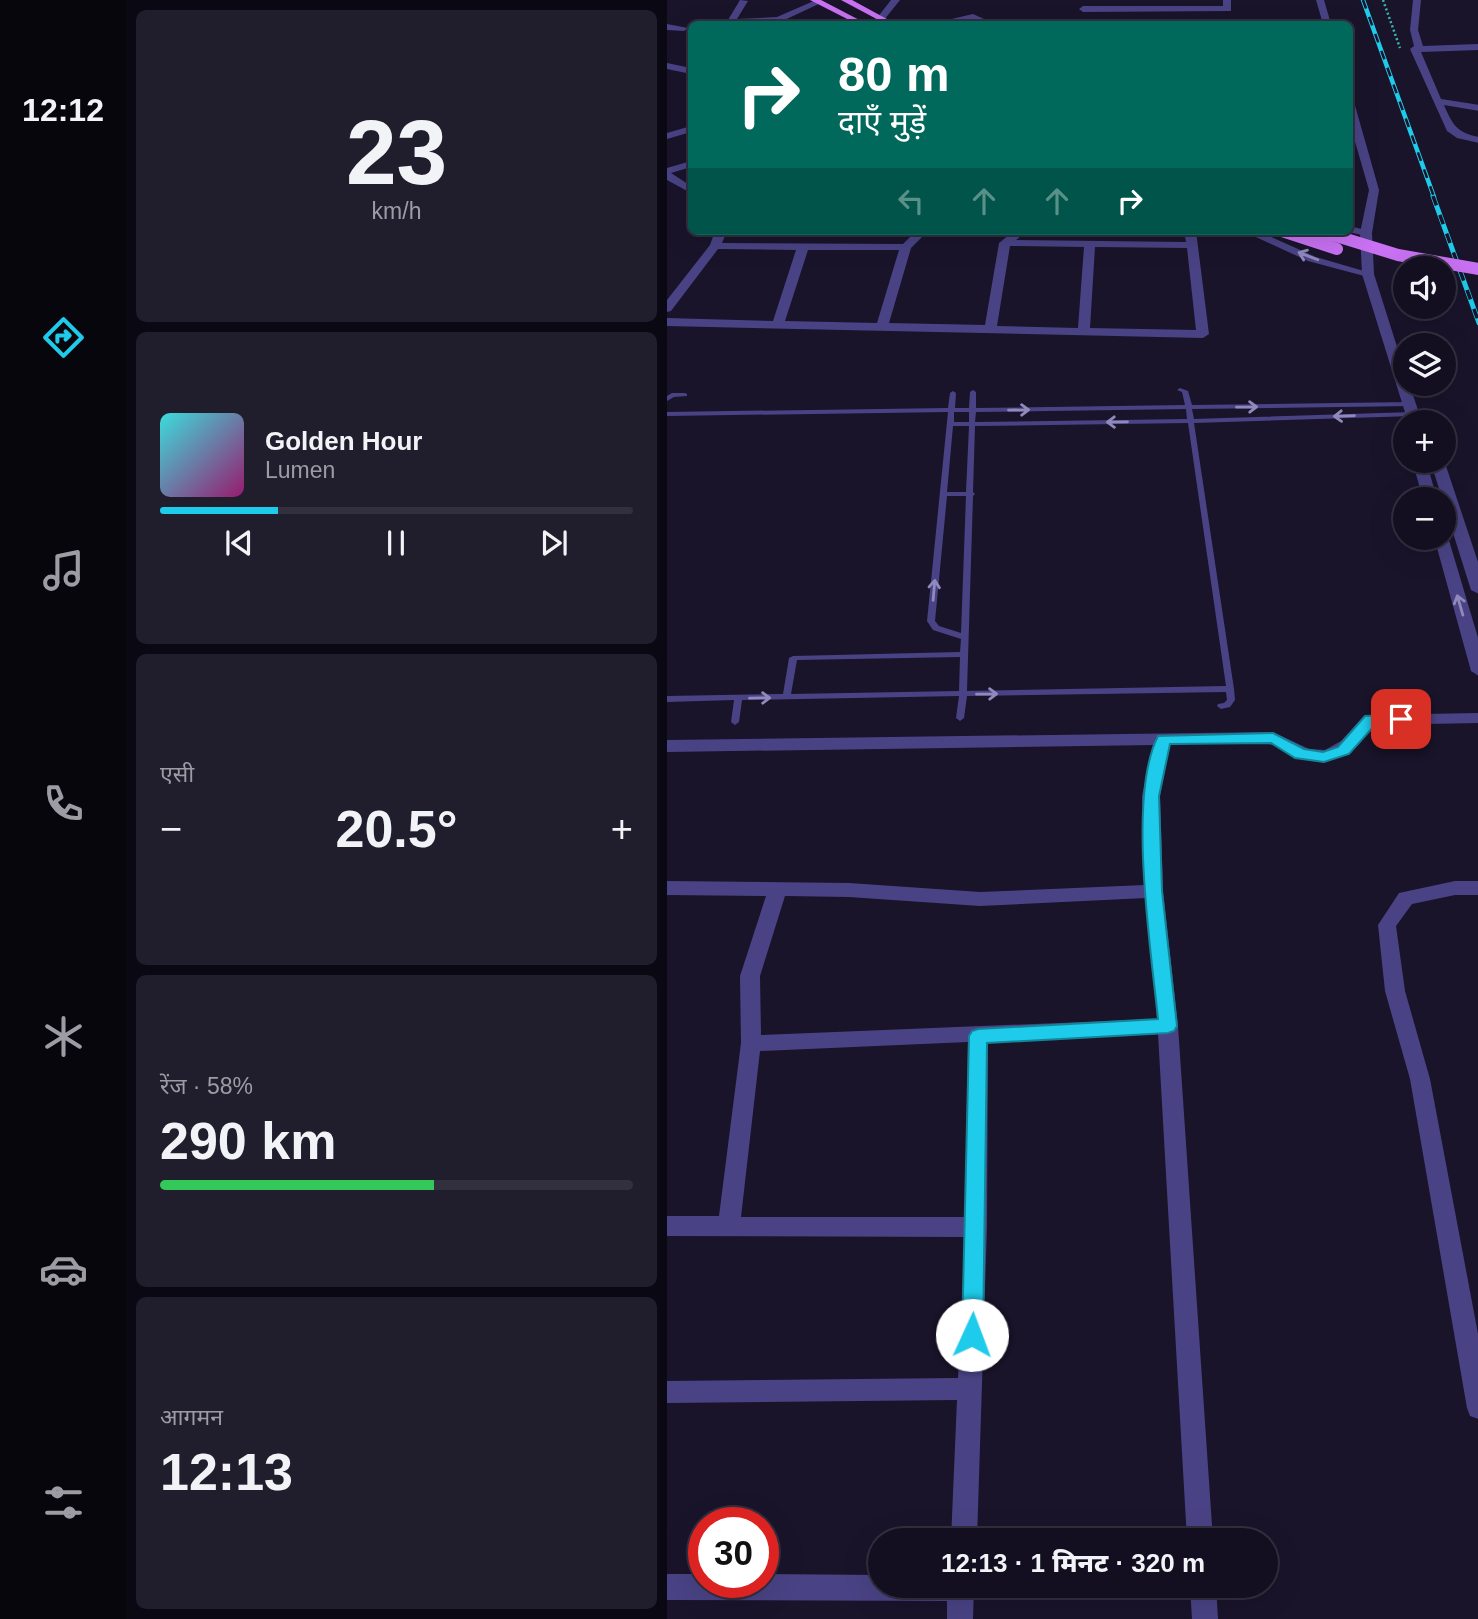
<!DOCTYPE html>
<html lang="hi">
<meta charset="utf-8">
<style>
body{margin:0;font-family:Arial,"Noto Sans Devanagari",sans-serif;background:#201d2d;color:#f1f3f6;height:100vh;display:flex;flex-direction:column;font-size:26px;white-space:nowrap}
*{box-sizing:border-box;margin:0}
p{font-size:23px;color:#9d9ca5}
.icon{flex:none;width:38px;height:38px;fill:none;stroke:currentColor;stroke-width:2;stroke-linecap:round;stroke-linejoin:round}
.map{position:relative;flex:1;overflow:hidden}
.sheet{display:flex;flex-direction:column;gap:10px;padding:10px;background:#0a0812;width:541px}
.sheet>*{flex:none}
.guide{position:absolute;left:21px;top:21px;width:665px;height:214px;border-radius:10px;box-shadow:0 7px 28px #0002,0 0 0 2px #322f3e;background:#00695c;color:#fff;overflow:hidden}
.controls{position:absolute;left:726px;top:256px;display:grid;gap:14px}
.controls a{display:grid;place-items:center;width:63px;height:63px;border-radius:50%;background:#130f20;box-shadow:0 7px 28px #0002,0 0 0 2px #322f3e;font-size:35px}
.speed{position:absolute;left:21px;top:1507px;display:flex;gap:14px;font-size:35px;font-weight:700;text-align:center}
.speed>*{display:grid;place-content:center;width:91px;height:91px;border-radius:50%;background:#130f20;box-shadow:0 7px 28px #0002,0 0 0 2px #322f3e;line-height:1}
.speed .limit{border:10px solid #d22;background:#fff;color:#111}
.pin{position:absolute;display:grid;place-items:center;width:60px;height:60px;color:#fff;margin:-30px;border-radius:14px;box-shadow:0 4px 10px #0006}
.me{position:absolute;width:77px;margin:-38px;rotate:2deg;stroke-linejoin:round;filter:drop-shadow(0 0 5px #0008)}
.turn{display:flex;align-items:center;gap:24px;height:147px;padding:0 35px;font-size:32px}
.turn .icon{width:91px;height:91px;stroke-width:2.5}
.turn b{display:block;font-size:49px;line-height:60px}
.lanes{display:flex;align-items:center;height:66px;padding:0 35px;background:#0003;justify-content:center;gap:35px;direction:ltr}
.lanes .off{opacity:.35}
.big{font-size:52px;font-weight:800;line-height:1.1}
.sheet .tile{flex:1;display:flex;flex-direction:column;justify-content:center;gap:10px;min-width:0;padding:0 24px;border-radius:10px;background:#201d2d}
.sheet .dial{align-items:center;gap:0}
.dial b{font-size:91px;line-height:1}
.song{display:flex;align-items:center;gap:21px}
.cover{width:84px;height:84px;border-radius:10px;background:linear-gradient(135deg,hsl(180 70% 55%),hsl(320 70% 35%))}
.played{height:7px;border-radius:4px;background:linear-gradient(90deg,#1ecbea 25%,#322f3e 25%)}
.keys{display:flex;justify-content:space-around;direction:ltr}
.heat{display:flex;justify-content:space-between;align-items:center;font-size:38px;direction:ltr}
.charge{height:10px;border-radius:5px;background:linear-gradient(90deg,#34c759 58%,#322f3e 0)}
.trip{position:absolute;left:201px;top:1528px;width:410px;height:70px;border-radius:35px;background:#130f20;box-shadow:0 7px 28px #0002,0 0 0 2px #322f3e;font-weight:800;line-height:70px;text-align:center}
main{display:flex;flex:1;min-height:0}
.tabs{display:flex;flex-direction:column;width:126px;justify-content:space-around;align-items:center;background:#08060d;color:#9d9ca5}
.tabs .icon{width:49px;height:49px}
.tabs .active{color:#1ecbea}
.tabs b{font-size:32px;color:#f1f3f6}
.map>svg:first-child{display:block}
.lines{fill:none;stroke-linecap:round;stroke-linejoin:round}
.path{stroke:#3db3b2;stroke-width:2.5;stroke-dasharray:2 2.5;stroke-linecap:butt}
.service{fill:#494385;fill-rule:evenodd}
.minor{fill:#494385;fill-rule:evenodd}
.tertiary{fill:#494385;fill-rule:evenodd}
.primary{fill:#c871f2;fill-rule:evenodd}
.rail-far1-casing{stroke:#1ecbea;stroke-width:4.5}
.rail-casing{stroke:#1ecbea;stroke-width:5}
.rail-far1{stroke:#19142a;stroke-width:2.5;stroke-dasharray:9;stroke-linecap:butt}
.rail{stroke:#19142a;stroke-width:3.5;stroke-dasharray:10;stroke-linecap:butt}
.primary-bridge{stroke:#c871f2;stroke-width:12}
.oneway{stroke:#8f8abb}
.route{fill:#1ecbea;stroke:#148498;stroke-width:2}
</style>
<main>
<nav class="tabs">
<b>12:12</b>
<svg class="icon active" aria-label="directions" viewBox="0 0 24 24"><path d="M12 3l9 9-9 9-9-9zM9 14v-3h6M13 9l2 2-2 2"/></svg>
<svg class="icon" aria-label="music" viewBox="0 0 24 24"><path d="M9 18V5l10-2v13"/><circle cx="6" cy="18" r="3"/><circle cx="16" cy="16" r="3"/></svg>
<svg class="icon" aria-label="phone" viewBox="0 0 24 24"><path d="M5 4h4l2 5-3 2q2 4 5 5l2-3 5 2v4C11 20 4 13 5 4z"/></svg>
<svg class="icon" aria-label="climate" viewBox="0 0 24 24"><path d="M12 3v18M4 7l16 10M4 17L20 7"/></svg>
<svg class="icon" aria-label="car" viewBox="0 0 24 24"><path d="M5 17H2v-5l4-1 3-4h7l3 4 3 1v5h-3M9 17h6M6 11h13"/><circle cx="7" cy="17" r="2"/><circle cx="17" cy="17" r="2"/></svg>
<svg class="icon" aria-label="filters" viewBox="0 0 24 24"><path d="M4 7h16M4 17h16"/><circle cx="9" cy="7" r="2"/><circle cx="15" cy="17" r="2"/></svg>
</nav>
<section class="sheet">
<div class="tile dial"><b>23</b><p>km/h</p></div>
<div class="tile">
<div class="song"><i class="cover"></i><div><b>Golden Hour</b><p>Lumen</p></div></div>
<div class="played"></div>
<div class="keys"><svg class="icon" aria-label="previous" viewBox="0 0 24 24"><path d="M18 5L8 12l10 7zM5 5v14"/></svg><svg class="icon" aria-label="pause" viewBox="0 0 24 24"><path d="M8 5v14M16 5v14"/></svg><svg class="icon" aria-label="next" viewBox="0 0 24 24"><path d="M6 5l10 7-10 7zM19 5v14"/></svg></div>
</div>
<div class="tile"><p>एसी</p>
<div class="heat"><a>−</a><b class="big">20.5°</b><a>+</a></div>
</div>
<div class="tile"><p>रेंज · 58%</p><b class="big">290 km</b><div class="charge"></div></div>
<div class="tile"><p>आगमन</p><b class="big">12:13</b></div>
</section>
<div class="map">
<svg width="812" height="1619" viewBox="0 0 812 1619">
<rect width="100%" height="100%" fill="#19142a"/>
<g class="lines">
<!-- path -->
<path class="path" d="M716 0 733 48"/>
<!-- service -->
<path class="service" d="M513 388 521 391 525 405 743 402 746 404 743 406 525 409 527 419 746 412 749 414 746 416 527 423 567 689 568 700 563 707 554 709 550 706 551 704 557 703 560 700 559 692 300 696 297 718 293 721 289 718 292 696 75 700 72 722 68 725 64 722 67 700 0 702V696L116 694 122 658 126 656 293 652 294 639 266 630 260 621 281 412 0 416V412L281 408 283 393 286 391 289 393 288 408H302L303 392 306 390 309 392V408L518 405 515 392 510 390ZM519 409 520 419 308 422 309 412ZM287 412H302V422H287ZM521 423 559 686 300 691 306 496 308 494 306 492 308 426ZM286 426H302L299 492H280ZM280 496H299L294 633 272 626 268 621ZM293 657 292 691 124 694 130 660Z
M18 393 20 394V396L7 397 0 401V396L5 393Z"/>
<!-- minor -->
<path class="minor" d="M73 0 81 1 70 19 110 17 149 0 156 2 111 23 50 24 61 20Z
M224 0H233L217 20H211L210 18Z
M556 0H564V11L416 12 412 9 416 6H556Z
M746 0H754L751 30 756 46 812 44V50L754 52 774 99 812 105V111L777 105C785 124 790 133 812 137V143L790 138 780 131 743 49 747 46 743 30Z
M306 14 328 24C319 25 314 21 305 20 291 19 277 25 263 24Z
M411 21 425 24H407Z
M0 24 21 28 17 31 0 30Z
M0 63 24 68V74L0 69Z
M24 126V132L0 139V133Z
M24 161V167L4 173 24 186V193L0 180V168Z
M682 226 703 231 705 233 699 236 678 231H682Z
M48 231H60L55 243 236 244 249 231H261L244 248 222 323 318 325 332 243 347 231H360L349 240 519 242 517 231H529L542 334 536 338 0 326V318L106 321 129 250 51 249 4 311 0 312V300L43 245ZM343 246 417 247 411 328 330 326ZM428 247 520 248 529 330 423 328ZM141 250H232L210 323 118 321Z
M576 231H591L649 257 707 274 701 277 641 261Z
M812 713V723L708 725C686 751 665 770 630 757 620 753 610 745 601 744 569 740 535 744 503 745L493 796 496 891 511 1026 546 1540H520L491 1034 321 1041 320 1227 310 1540H284L290 1400 0 1403V1381L291 1378 298 1237 0 1236V1216H52L74 1043 73 976 99 896 0 895V881L182 883 313 892 478 885 475 796 486 745 0 752V740L606 732 642 749 658 750 674 741 697 716 703 715ZM118 896 182 897 313 906 479 898 490 1019 94 1035 93 976ZM301 1042 298 1217H74L93 1051Z
M788 881H812V895H788L745 904 729 926 738 991 763 1079 812 1339V1419L803 1416 800 1408 743 1079 718 991 711 925 732 893Z
M0 1574H37V1582H96V1574L214 1575V1586H307L306 1619H280V1601L0 1600Z
M523 1586H549L551 1619H525Z"/>
<!-- tertiary -->
<path class="tertiary" d="M649 0H657L664 24H656Z
M682 99 687 102 712 190 705 233 707 274 738 372V383H742L755 422H741L695 274 693 233 702 190 682 121Z
M745 460H759L770 499H756Z
M763 460H777L812 565V594L804 590Z
M777 533 781 537 812 641V676L804 671 767 537H777Z"/>
<!-- primary -->
<path class="primary" d="M143 0H154L200 24H190Z
M174 0H185L229 24H219Z"/>
<!-- rail-far1 casing -->
<g class="rail-far1-casing">
<path id="rail-far1" d="M696 0 767 197"/>
</g>
<!-- rail casing -->
<g class="rail-casing">
<path id="rail" d="M766 196 812 323"/>
</g>
<!-- rail-far1 -->
<use href="#rail-far1" class="rail-far1"/>
<!-- rail -->
<use href="#rail" class="rail"/>
<!-- primary-bridge -->
<path class="primary-bridge" d="M615 231 670 249
M653 231 731 255 812 269"/>
</g>
<!-- one-way arrows -->
<defs><path id="oneway-shaft" d="M-6 0H5M1.5-3L5.5 0L1.5 3" fill="none" stroke-width="1.6" stroke-linecap="round" stroke-linejoin="round" transform="scale(1.75)"/></defs>
<g class="oneway">
<use href="#oneway-shaft" transform="translate(641 256) rotate(-159)"/>
<use href="#oneway-shaft" transform="translate(580 407) rotate(-1)"/>
<use href="#oneway-shaft" transform="translate(352 410) rotate(-1)"/>
<use href="#oneway-shaft" transform="translate(677 416) rotate(178)"/>
<use href="#oneway-shaft" transform="translate(450 422) rotate(179)"/>
<use href="#oneway-shaft" transform="translate(267 590) rotate(-85)"/>
<use href="#oneway-shaft" transform="translate(793 605) rotate(-106)"/>
<use href="#oneway-shaft" transform="translate(320 694) rotate(-1)"/>
<use href="#oneway-shaft" transform="translate(93 698) rotate(-1)"/>
</g>
<!-- route -->
<path class="route" d="M734 714 739 715 741 719 739 722 708 725 682 754 657 762 628 758 604 743 503 744 492 796 495 891 510 1026 507 1031 501 1033 320 1043 316 1335 313 1342 305 1345 298 1342 295 1335 302 1036 305 1031 311 1029 491 1019C484 950 460 796 491 736L606 733 637 749 656 752 671 747 698 716Z"/>
</svg>
<div class="controls">
<a><svg class="icon" aria-label="sound" viewBox="0 0 24 24"><path d="M4 9h4l5-4v14l-5-4H4zM17 9q2 3 0 6"/></svg></a>
<a><svg class="icon" aria-label="layers" viewBox="0 0 24 24"><path d="M12 4l9 5-9 5-9-5zM3 14l9 5 9-5"/></svg></a>
<a>+</a>
<a>−</a>
</div>
<div class="speed"><div class="limit">30</div></div>
<div class="pin" style="left:734px;top:719px;background:#d93025"><svg class="icon" aria-label="arrive" viewBox="0 0 24 24"><path d="M6 21V4h12l-3 4 3 4H6"/></svg></div>
<svg class="me" style="left:305px;top:1335px" viewBox="-20 -20 40 40"><circle r="19" fill="#fff"/><path d="M0-13L10 11 0 6-10 11z" fill="#1ecbea"/></svg>
<div class="trip">12:13 · 1 मिनट · 320 m</div>
<div class="guide">
<div class="turn"><svg class="icon" aria-label="right" viewBox="0 0 24 24"><path d="M7 20v-9h11M14 6l5 5-5 5"/></svg><div><b>80 m</b>दाएँ मुड़ें</div></div>
<div class="lanes"><svg class="icon off" aria-label="left" viewBox="0 0 24 24"><path d="M17 20v-9H6M10 6l-5 5 5 5"/></svg><svg class="icon off" aria-label="ahead" viewBox="0 0 24 24"><path d="M12 20V5M6 11l6-6 6 6"/></svg><svg class="icon off" aria-label="ahead" viewBox="0 0 24 24"><path d="M12 20V5M6 11l6-6 6 6"/></svg><svg class="icon" aria-label="right" viewBox="0 0 24 24"><path d="M7 20v-9h11M14 6l5 5-5 5"/></svg></div>
</div>
</div>
</main>
